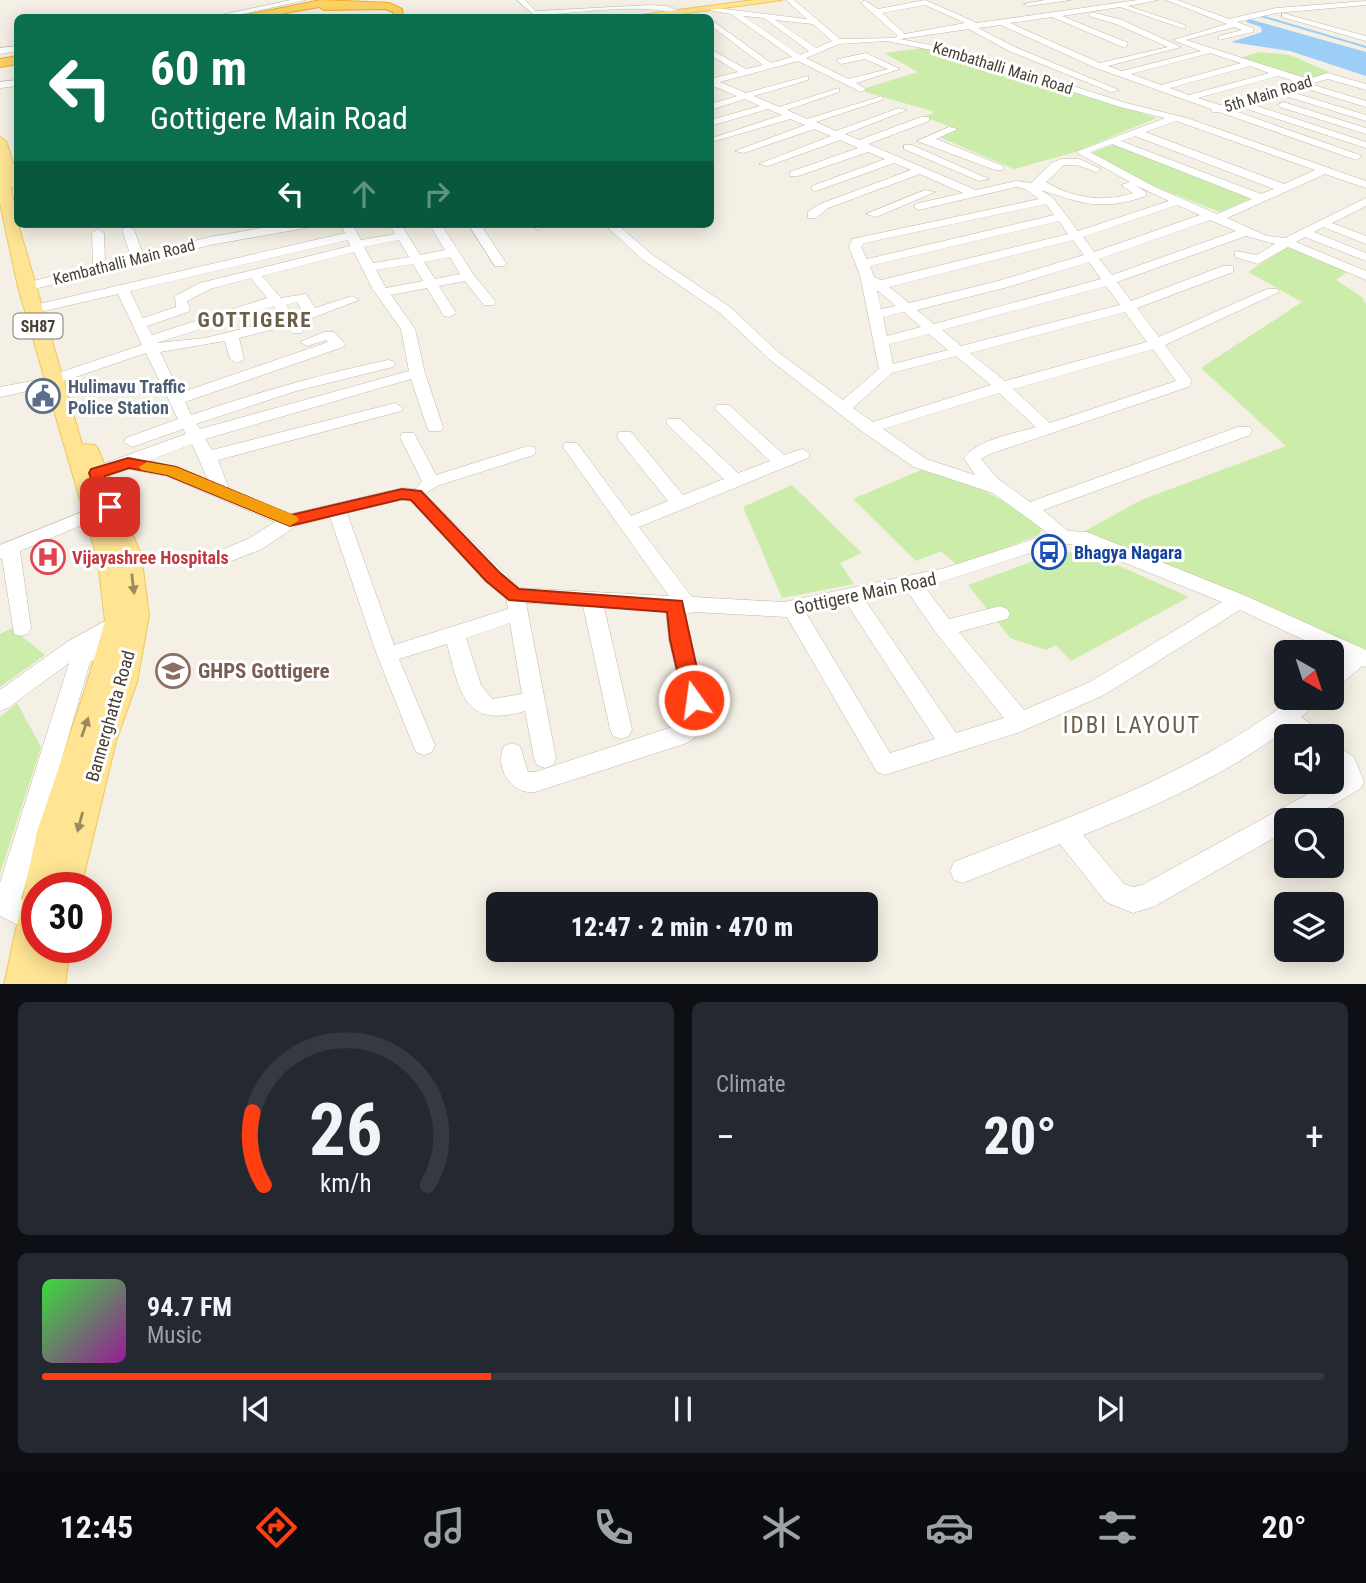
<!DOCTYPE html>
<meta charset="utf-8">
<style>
body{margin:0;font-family:"Roboto Condensed",sans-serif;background:#242831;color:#f1f3f6;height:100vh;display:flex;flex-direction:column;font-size:26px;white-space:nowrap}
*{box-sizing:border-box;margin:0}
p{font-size:23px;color:#9ea1a6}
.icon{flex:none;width:38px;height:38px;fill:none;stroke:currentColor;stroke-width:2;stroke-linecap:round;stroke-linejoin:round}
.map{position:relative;height:984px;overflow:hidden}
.sheet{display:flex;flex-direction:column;gap:18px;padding:18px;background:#0d0f14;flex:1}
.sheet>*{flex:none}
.hud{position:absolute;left:14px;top:14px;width:700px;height:214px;border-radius:10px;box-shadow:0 4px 18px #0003;background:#0b6e4f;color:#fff;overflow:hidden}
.needle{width:46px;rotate:141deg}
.buttons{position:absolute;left:1274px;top:640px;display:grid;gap:14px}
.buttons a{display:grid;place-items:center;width:70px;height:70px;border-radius:10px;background:#171b24;box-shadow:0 4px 18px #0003;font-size:35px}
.speed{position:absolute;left:21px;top:872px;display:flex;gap:14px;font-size:35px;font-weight:700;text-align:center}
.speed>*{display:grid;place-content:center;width:91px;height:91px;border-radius:50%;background:#171b24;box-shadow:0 4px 18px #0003;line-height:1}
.speed .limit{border:10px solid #d22;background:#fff;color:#111}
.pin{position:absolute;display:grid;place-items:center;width:60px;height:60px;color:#fff;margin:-30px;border-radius:14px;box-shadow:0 4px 10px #0006}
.me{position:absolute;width:77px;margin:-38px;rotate:346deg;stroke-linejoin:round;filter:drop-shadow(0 0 5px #0008)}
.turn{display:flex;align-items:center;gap:24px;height:147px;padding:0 21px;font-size:32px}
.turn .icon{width:91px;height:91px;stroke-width:2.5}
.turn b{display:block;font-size:49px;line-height:60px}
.lanes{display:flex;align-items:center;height:66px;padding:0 21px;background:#0003;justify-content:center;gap:35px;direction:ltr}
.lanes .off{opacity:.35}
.big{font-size:52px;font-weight:800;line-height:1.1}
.sheet .card{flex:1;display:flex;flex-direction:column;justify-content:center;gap:10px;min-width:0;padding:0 24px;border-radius:10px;background:#242831}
.sheet .dial{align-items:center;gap:0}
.dial svg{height:182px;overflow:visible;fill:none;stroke:#363941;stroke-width:7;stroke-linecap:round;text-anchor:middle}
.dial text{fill:#f1f3f6;stroke:none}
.song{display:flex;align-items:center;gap:21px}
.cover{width:84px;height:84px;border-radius:10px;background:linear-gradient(135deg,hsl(120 70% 55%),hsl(300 70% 35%))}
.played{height:7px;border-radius:4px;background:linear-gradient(90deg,#ff3e11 35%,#363941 35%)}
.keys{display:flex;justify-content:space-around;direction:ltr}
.heat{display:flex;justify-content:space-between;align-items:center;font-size:38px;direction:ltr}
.sheet .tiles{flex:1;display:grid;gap:18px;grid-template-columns:1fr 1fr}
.card:last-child{grid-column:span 2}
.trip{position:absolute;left:486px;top:892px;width:392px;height:70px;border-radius:10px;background:#171b24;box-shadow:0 4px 18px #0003;font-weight:800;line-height:70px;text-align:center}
.tab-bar{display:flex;height:112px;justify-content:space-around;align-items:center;background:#090b0e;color:#9ea1a6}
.tab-bar .icon{width:49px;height:49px}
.tab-bar .on{color:#ff3e11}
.tab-bar b{font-size:32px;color:#f1f3f6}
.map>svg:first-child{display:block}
.green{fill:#ccecaa}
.water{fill:#9ccef7}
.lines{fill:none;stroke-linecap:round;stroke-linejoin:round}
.stream{stroke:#9ccef7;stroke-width:2}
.minor-casing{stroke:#c1b9a7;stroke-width:1}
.major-casing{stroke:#efc759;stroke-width:2}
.highway-casing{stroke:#ecab28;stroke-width:2}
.minor{fill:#fff;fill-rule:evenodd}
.major{fill:#ffe493;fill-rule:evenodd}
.highway{fill:#ffd265;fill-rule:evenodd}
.oneway{fill:#9a8a5f}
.route{fill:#ff3e11;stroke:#a6280b;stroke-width:2}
.slow{fill:#f59e0b}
.labels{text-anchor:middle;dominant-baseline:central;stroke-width:6;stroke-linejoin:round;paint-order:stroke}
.far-street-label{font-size:16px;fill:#474134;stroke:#fff}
.shield{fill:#fff;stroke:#7e7a71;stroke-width:2}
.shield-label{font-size:16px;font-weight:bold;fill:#474134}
.service-label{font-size:18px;font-weight:bold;fill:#4e5e75;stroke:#fff;text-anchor:start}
.transit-label{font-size:18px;font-weight:bold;fill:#164399;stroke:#fff;text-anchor:start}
.health-label{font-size:18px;font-weight:bold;fill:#be3a42;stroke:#fff;text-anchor:start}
.street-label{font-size:18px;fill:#474134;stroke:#fff}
.far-district-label{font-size:21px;font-weight:bold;letter-spacing:2px;fill:#6b5f4a;stroke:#fff}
.near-education-label{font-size:21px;font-weight:bold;fill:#785e54;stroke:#fff;text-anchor:start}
.near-neighbourhood-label{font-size:23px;letter-spacing:2px;fill:#6b5f4a;stroke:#fff}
</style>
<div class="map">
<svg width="1366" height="985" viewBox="0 0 1366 985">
<rect width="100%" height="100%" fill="#f4f0e5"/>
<!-- green -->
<path class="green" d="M923 48 971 60 1157 118 1072 153 1014 169 939 137 957 129 924 117 935 112 859 90 918 72 884 53Z
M1259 52 1290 55 1329 72 1305 80 1237 59Z
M1115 144 1254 197 1220 212 1151 185 1090 153Z
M1288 246 1348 271 1336 280 1362 297 1366 304V649L1085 531 1141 500 1286 446 1201 368 1302 302 1248 272Z
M921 470 972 484 1043 523 1039 535 957 565 941 551 916 561 853 499Z
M792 485 862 553 840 563 854 584 782 598 743 507Z
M1068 552 1095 555 1189 597 1071 661 1056 645 1046 650 1010 638 968 585 1045 557Z
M12 628 45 655 0 687V634Z
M17 703 41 747 0 874V717Z"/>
<!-- water -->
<path class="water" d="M1249 19 1366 52V76L1290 51 1231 42 1262 32 1261 27 1246 22Z"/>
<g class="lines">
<!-- stream -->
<path class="stream" d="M1261 16 1366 47"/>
<!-- minor casing -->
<g class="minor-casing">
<path id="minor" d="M291 0H306L225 18H207Z
M517 0H525L536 11 650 5 667 6 683 12 679 14C633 2 581 14 534 15Z
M786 0H794L840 39 896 38 897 35 862 4 864 0 878 9 925 0 977 23 1138 0H1158L1128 6 1185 25V29L1120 7 1062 16 1128 43 1125 48 1052 17 1010 23 1100 63 1168 47 1116 24 1089 16 1092 12 1122 20 1181 47 1108 66 1122 71 1201 51 1173 40 1227 24 1166 0H1177L1229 19 1276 8 1366 1V5L1276 13 1237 22 1253 28V32L1219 40V36L1242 30 1234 27 1186 40 1308 79 1328 73 1366 84V90L1328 79 1310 84 1366 101V107L1301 87 1288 91 1366 115V121L1279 94 1248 103 1366 142V148L1238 106 1229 109 1360 155 1361 157 1356 160 1219 112H1212L1211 109 1096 68 1001 25 978 28 1015 47 1119 90 1111 92 1009 51 969 29 900 39 967 52 1126 103 1187 118 1366 181V188L1325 174 1227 218 1267 236 1285 238 1366 198V206L1332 223 1366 236V244L1323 227 1314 232 1366 253V261L1305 237 1296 242 1366 271V280L1288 247 1258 264 1235 257V251L1257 255 1275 244 1246 236 1117 282 1131 301 1223 266H1233V272L1137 308 1159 337 1267 289H1277L1279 292 1165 345 1192 381 1188 387 990 454 981 459 997 478 1030 502 1238 427H1250L1252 431 1250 435 1043 510 1068 531 1087 532 1246 596 1366 650V667L1362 666 1340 685 1332 688V667L1343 658 1240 610 1104 695 1020 732 885 775 877 772 787 617 694 612 686 614 689 640 705 700 697 710C701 726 703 737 684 744L535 792C511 795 494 767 504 746L512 743 520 746 528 772H535L678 725 674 706 682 696 669 640 666 611 604 607 632 729 629 736 621 739 613 736 610 729 583 606 526 603 556 758 553 765 545 768 537 765 534 758 525 711C465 729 460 694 447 644L399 659 435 745 432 752 424 755 416 752 413 745 377 655 330 517 296 526 262 549 216 567 209 565 207 560 209 555 248 539 275 522 167 476 129 469 84 483 78 481 75 477 78 473 186 434 183 429 132 447 124 442 126 438 178 419 146 353 46 387 0 397V387L37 380 142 345 118 294 44 311 39 310V304L345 233 340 224H352L361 240 395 234 389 224H401L420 255 445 250 429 224H441L473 274 496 302 494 305H484L465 281 439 286 456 313 449 317 444 316 427 288 391 295 415 329 425 373 443 427 441 431H429L427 427 411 379 205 439 212 450 395 403 403 408 401 411 218 460 229 489 291 514 402 488 416 489 422 481 400 437 402 433H414L436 475 528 446 534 447 536 451 534 455 437 486 425 494 520 588 669 596 563 447 565 443H577L631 516 668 501 619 440 617 436 619 432H631L683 495 724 479 668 425 666 422 668 419H680L738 473 770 461 717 411 715 408 717 405H729L784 455 802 449 810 454 808 458 639 527 692 597 784 602 945 568 1049 534 993 493 914 467 863 432 769 359 720 313 643 260 604 224H617L651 254 730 307 779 353 843 400 879 369 860 275 849 247 852 239 1039 199 1025 189 1016 187 919 210 915 208V204L963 193 920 174 828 208 816 218H808V212L820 204 911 170 894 163 816 191 812 190V186L885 159 868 152 798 176H790V172L858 148 840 140 768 166 759 164 831 136 814 129 744 153 735 151 805 125 790 119 712 142V138L782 115 768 109 710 126V120L760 106 745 99 710 110V104L737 96 710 85V79L738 72 710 55V49L746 69 763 65 710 25V19L771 63 792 57 731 14 703 9 707 7 807 19ZM925 5 965 23 905 34 882 13ZM743 16 764 18 809 51 800 55ZM775 20 813 24 832 41 816 48ZM886 41 962 56 1120 107 1165 118 1076 152 1130 182 1121 185 1133 193C1103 203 1073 198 1046 182L1064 165H1077L1096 172 1101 169 1079 159H1061L1052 163 1031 183 1016 181 976 190 868 144 929 121V117H921L859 140 845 134 907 110 899 108 836 131 816 122 882 100V96L807 119 787 110 839 92V88L779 107 754 96 808 80V76L746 93 720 82 798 61 861 92 866 89 856 83 900 69 866 53 838 59 837 61 841 64 865 59 888 69 848 79 806 58 839 44ZM1210 53 1241 63 1161 85 1131 74ZM1250 66 1269 73 1189 95 1170 88ZM1278 76 1297 82 1220 105 1198 98ZM1176 121 1179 122 1315 170 1284 184 1145 132ZM1135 136 1274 189 1261 194 1121 141ZM1112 144 1252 199 1217 214 1155 187 1090 152ZM1135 185 1169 201 1078 231 1053 198 1041 190C1083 203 1099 212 1146 196V192ZM1046 204 1054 215 867 259 861 247 865 243ZM1177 205 1200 215 1094 252 1083 237ZM1210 220 1236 231 1112 275 1099 259ZM1059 221 1068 234 881 280 874 277 870 266ZM348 240 350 246 200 283 175 296 176 307 143 318 130 291ZM399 240 409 257 373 263 364 247ZM1073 240 1084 255 998 281 909 303 889 287ZM354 252 372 288 401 329 409 371 200 429 196 424 296 391 393 367 395 364 393 361 388 360C321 374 256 393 191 415L185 402 343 347 345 344 334 332H324L300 342 307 346 326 340 328 342 180 393 160 352 225 341 230 359 237 363 244 359 239 338 287 326 292 333H302L304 330 299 323 359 300 352 296 315 308 306 294 281 298 262 276ZM450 257 460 274 435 279 424 262ZM1089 262 1101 279 934 324 917 310 1008 287ZM413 264 423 281 386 288 376 270ZM251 278 267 298 152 335 147 326 188 312 190 309 187 301 210 289ZM1106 286 1120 305 961 346 942 330ZM877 290 896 306 881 309ZM297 302 303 312 294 315 286 305ZM274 306 282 319 205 338 156 343ZM904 312 921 327 887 336 883 317ZM1125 312 1147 342 1005 381 970 353ZM929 334 948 350 893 364 889 344ZM1153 349 1176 381 1050 423 1013 389ZM956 356 991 385 873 422 853 408 892 373ZM999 393 1036 427C1014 434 978 439 964 458L975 475 926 459 883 429ZM192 444 208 480 177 467 148 461ZM402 500 411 501 506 598 508 609 394 645 347 513ZM1058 544H1078L1222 602 1088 683 1024 710 959 632 1007 619 1010 614 1007 609 1000 606 949 619 925 587ZM907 591 937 634 1004 718 956 733 865 600ZM847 604 935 739 890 753 806 613ZM510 623 522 694 492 699 481 685 466 638Z
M1045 0H1071L1028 6 1024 4Z
M1282 13 1366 36V41L1282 17Z
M18 46V51L0 54V48Z
M18 80V86L0 88V82Z
M1283 102 1366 128V134L1280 107 1278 105Z
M949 127 958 129 936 139 1003 166V170H995L917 141Z
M904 145H912L989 179 979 181 904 149Z
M925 190 935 192 876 217 866 214Z
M285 224H312L306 228 210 245 26 291 19 287 21 284 93 266 92 233 98 229 104 233 105 263 131 257 122 230 128 226 134 230 143 254 210 237Z
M468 224H480L506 263 505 266H495Z
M531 224H543L544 226 538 230Z
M107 502 116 508 113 512 20 551 31 628 28 634 21 636 14 634 2 558 0 559V545Z
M123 611 130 614 133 619 130 624 116 633 122 640 119 646 90 662 21 899 37 907V930L32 932 0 916V883L69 663 8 708 0 711V690L67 642Z
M1293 698H1320L1317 704 1301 717 1319 730 1322 737H1294L1285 730C1225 776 1153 807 1083 835L1124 884 1133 887 1142 885 1339 777 1332 766V743L1354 757 1364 782 1360 789 1305 821H1286V831L1155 906 1133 913 1106 902 1060 844 963 883 954 880 950 871 954 862C1072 816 1190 776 1293 698Z"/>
</g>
<!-- major casing -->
<g class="major-casing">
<path id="major" d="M754 0H782L651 18H618Z
M0 137 6 141 18 178V188H11L18 224 82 444 95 445 98 449 141 555 149 615 137 682 116 741 81 887H37V947H70L65 985H4L37 832 86 687 105 621 98 561 18 287 0 203Z"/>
</g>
<!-- highway casing -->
<g class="highway-casing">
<path id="highway" d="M321 0 389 3 402 9 403 18H393V12L386 9 324 10 319 7 258 18H231Z
M18 56V64L0 67V59Z"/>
</g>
<!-- minor -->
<use href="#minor" class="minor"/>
<!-- major -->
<use href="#major" class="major"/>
<!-- highway -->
<use href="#highway" class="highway"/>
</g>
<!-- one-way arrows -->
<defs><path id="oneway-solid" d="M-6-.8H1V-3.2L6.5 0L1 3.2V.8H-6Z" transform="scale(1.75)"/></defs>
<g class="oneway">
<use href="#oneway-solid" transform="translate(133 584) rotate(83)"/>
<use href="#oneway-solid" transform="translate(85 727) rotate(-71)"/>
<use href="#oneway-solid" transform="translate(80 822) rotate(105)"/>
</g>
<!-- route -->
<path class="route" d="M128 458 176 467 291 515 402 489 421 491 499 572 519 589 682 601 704 700 701 706 694 708 687 706 684 700 670 640 667 612 509 600 486 581 411 500 402 499 290 526 167 475 129 468 105 476 118 507 116 511H104L89 473 91 469Z"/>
<!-- slow -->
<path class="slow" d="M147 462 176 467 296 516 299 520 290 526 285 524 167 475 141 470 139 467Z"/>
<!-- icons -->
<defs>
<g id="civic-ring" transform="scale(1.75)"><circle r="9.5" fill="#fff" stroke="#5c6f8a" stroke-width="1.5"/><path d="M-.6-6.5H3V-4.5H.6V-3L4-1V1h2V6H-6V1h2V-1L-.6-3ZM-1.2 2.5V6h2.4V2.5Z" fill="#5c6f8a"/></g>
<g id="bus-ring" transform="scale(1.75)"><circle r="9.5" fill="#fff" stroke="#1a4fb4" stroke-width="1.5"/><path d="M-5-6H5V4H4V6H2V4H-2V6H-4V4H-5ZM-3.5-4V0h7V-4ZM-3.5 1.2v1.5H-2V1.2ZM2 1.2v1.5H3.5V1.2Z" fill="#1a4fb4"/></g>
<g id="hospital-ring" transform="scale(1.75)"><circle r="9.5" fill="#fff" stroke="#e0444e" stroke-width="1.5"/><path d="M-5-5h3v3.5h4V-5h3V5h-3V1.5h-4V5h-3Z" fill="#e0444e"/></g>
<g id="school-ring" transform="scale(1.75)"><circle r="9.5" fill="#fff" stroke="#8d6e63" stroke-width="1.5"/><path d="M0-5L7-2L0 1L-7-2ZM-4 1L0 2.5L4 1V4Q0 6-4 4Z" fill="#8d6e63"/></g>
</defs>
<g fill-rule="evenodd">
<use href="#civic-ring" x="43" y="396"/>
<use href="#bus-ring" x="1049" y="552"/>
<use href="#hospital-ring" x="48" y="557"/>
<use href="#school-ring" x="173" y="671"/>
</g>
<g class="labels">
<!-- far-street labels -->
<g class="far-street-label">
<text transform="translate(1003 68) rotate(17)">Kembathalli Main Road</text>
<text transform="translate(1268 94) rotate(-17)">5th Main Road</text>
<text transform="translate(124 262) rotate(-14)">Kembathalli Main Road</text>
</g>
<!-- shield labels -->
<rect class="shield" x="13.5" y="313.5" width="49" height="25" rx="5"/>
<g class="shield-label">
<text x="38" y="326">SH87</text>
</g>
<!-- service labels -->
<g class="service-label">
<text x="68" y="386">Hulimavu Traffic<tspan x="68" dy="21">Police Station</tspan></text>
</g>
<!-- transit labels -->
<g class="transit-label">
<text x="1074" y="552">Bhagya Nagara</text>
</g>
<!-- health labels -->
<g class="health-label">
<text x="72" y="557">Vijayashree Hospitals</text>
</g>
<!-- street labels -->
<g class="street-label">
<text transform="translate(865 593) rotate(-12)">Gottigere Main Road</text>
<text transform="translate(110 716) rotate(-74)">Bannerghatta Road</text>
</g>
<!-- far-district labels -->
<g class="far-district-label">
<text x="255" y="320">GOTTIGERE</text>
</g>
<!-- near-education labels -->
<g class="near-education-label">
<text x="198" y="671">GHPS Gottigere</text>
</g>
<!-- near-neighbourhood labels -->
<g class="near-neighbourhood-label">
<text x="1132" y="725">IDBI LAYOUT</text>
</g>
</g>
</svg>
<div class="buttons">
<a><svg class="needle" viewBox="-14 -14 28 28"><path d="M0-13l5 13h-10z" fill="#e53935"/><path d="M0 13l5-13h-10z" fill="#9ea1a6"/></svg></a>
<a><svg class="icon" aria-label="sound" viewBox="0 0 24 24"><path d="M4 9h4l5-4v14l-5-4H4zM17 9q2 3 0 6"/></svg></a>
<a><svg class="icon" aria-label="search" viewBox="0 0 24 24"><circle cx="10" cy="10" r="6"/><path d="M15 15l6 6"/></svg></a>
<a><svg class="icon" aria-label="layers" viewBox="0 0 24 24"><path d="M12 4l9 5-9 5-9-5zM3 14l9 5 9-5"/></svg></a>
</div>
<div class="speed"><div class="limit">30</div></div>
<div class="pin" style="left:110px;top:507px;background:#d93025"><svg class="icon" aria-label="arrive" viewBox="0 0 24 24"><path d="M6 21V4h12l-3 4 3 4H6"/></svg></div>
<svg class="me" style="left:694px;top:700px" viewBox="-20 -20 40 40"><circle r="17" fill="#ff3e11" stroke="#fff" stroke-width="3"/><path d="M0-11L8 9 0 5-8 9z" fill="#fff"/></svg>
<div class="trip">12:47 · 2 min · 470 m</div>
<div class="hud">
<div class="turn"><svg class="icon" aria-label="left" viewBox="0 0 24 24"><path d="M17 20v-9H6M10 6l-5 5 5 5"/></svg><div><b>60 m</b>Gottigere Main Road</div></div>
<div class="lanes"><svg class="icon" aria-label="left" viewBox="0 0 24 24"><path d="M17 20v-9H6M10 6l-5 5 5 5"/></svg><svg class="icon off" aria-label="ahead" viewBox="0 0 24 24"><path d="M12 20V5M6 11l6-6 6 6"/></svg><svg class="icon off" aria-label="right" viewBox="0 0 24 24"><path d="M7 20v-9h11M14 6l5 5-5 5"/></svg></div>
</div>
</div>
<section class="sheet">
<div class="tiles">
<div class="card dial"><svg viewBox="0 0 100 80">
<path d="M14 69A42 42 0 1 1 86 69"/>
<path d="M14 69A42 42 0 0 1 9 37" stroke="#ff3e11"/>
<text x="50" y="56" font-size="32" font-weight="700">26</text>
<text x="50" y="72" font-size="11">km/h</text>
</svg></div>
<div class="card"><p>Climate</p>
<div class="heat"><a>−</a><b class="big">20°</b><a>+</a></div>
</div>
<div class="card">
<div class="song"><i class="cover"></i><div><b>94.7 FM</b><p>Music</p></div></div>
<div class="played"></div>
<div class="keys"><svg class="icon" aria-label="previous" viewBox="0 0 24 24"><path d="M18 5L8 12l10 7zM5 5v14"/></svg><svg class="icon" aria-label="pause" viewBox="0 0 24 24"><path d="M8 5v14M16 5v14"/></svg><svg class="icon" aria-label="next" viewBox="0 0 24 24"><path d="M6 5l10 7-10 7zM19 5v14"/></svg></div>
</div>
</div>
</section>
<nav class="tab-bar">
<b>12:45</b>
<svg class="icon on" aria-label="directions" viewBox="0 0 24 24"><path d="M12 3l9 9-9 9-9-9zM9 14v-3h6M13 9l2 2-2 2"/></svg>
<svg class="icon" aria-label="music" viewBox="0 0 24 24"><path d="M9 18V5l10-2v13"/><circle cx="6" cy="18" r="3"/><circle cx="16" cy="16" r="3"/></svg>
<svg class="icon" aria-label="phone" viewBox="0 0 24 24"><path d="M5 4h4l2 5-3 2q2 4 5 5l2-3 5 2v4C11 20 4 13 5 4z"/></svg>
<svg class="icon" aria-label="climate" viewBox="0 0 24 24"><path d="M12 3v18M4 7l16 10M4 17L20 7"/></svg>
<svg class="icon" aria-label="car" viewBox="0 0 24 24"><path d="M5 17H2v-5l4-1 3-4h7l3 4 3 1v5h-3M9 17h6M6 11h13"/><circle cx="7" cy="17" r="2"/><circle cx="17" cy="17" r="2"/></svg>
<svg class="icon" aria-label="filters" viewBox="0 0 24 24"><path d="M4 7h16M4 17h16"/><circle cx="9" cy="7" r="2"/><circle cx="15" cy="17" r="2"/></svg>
<b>20°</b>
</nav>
